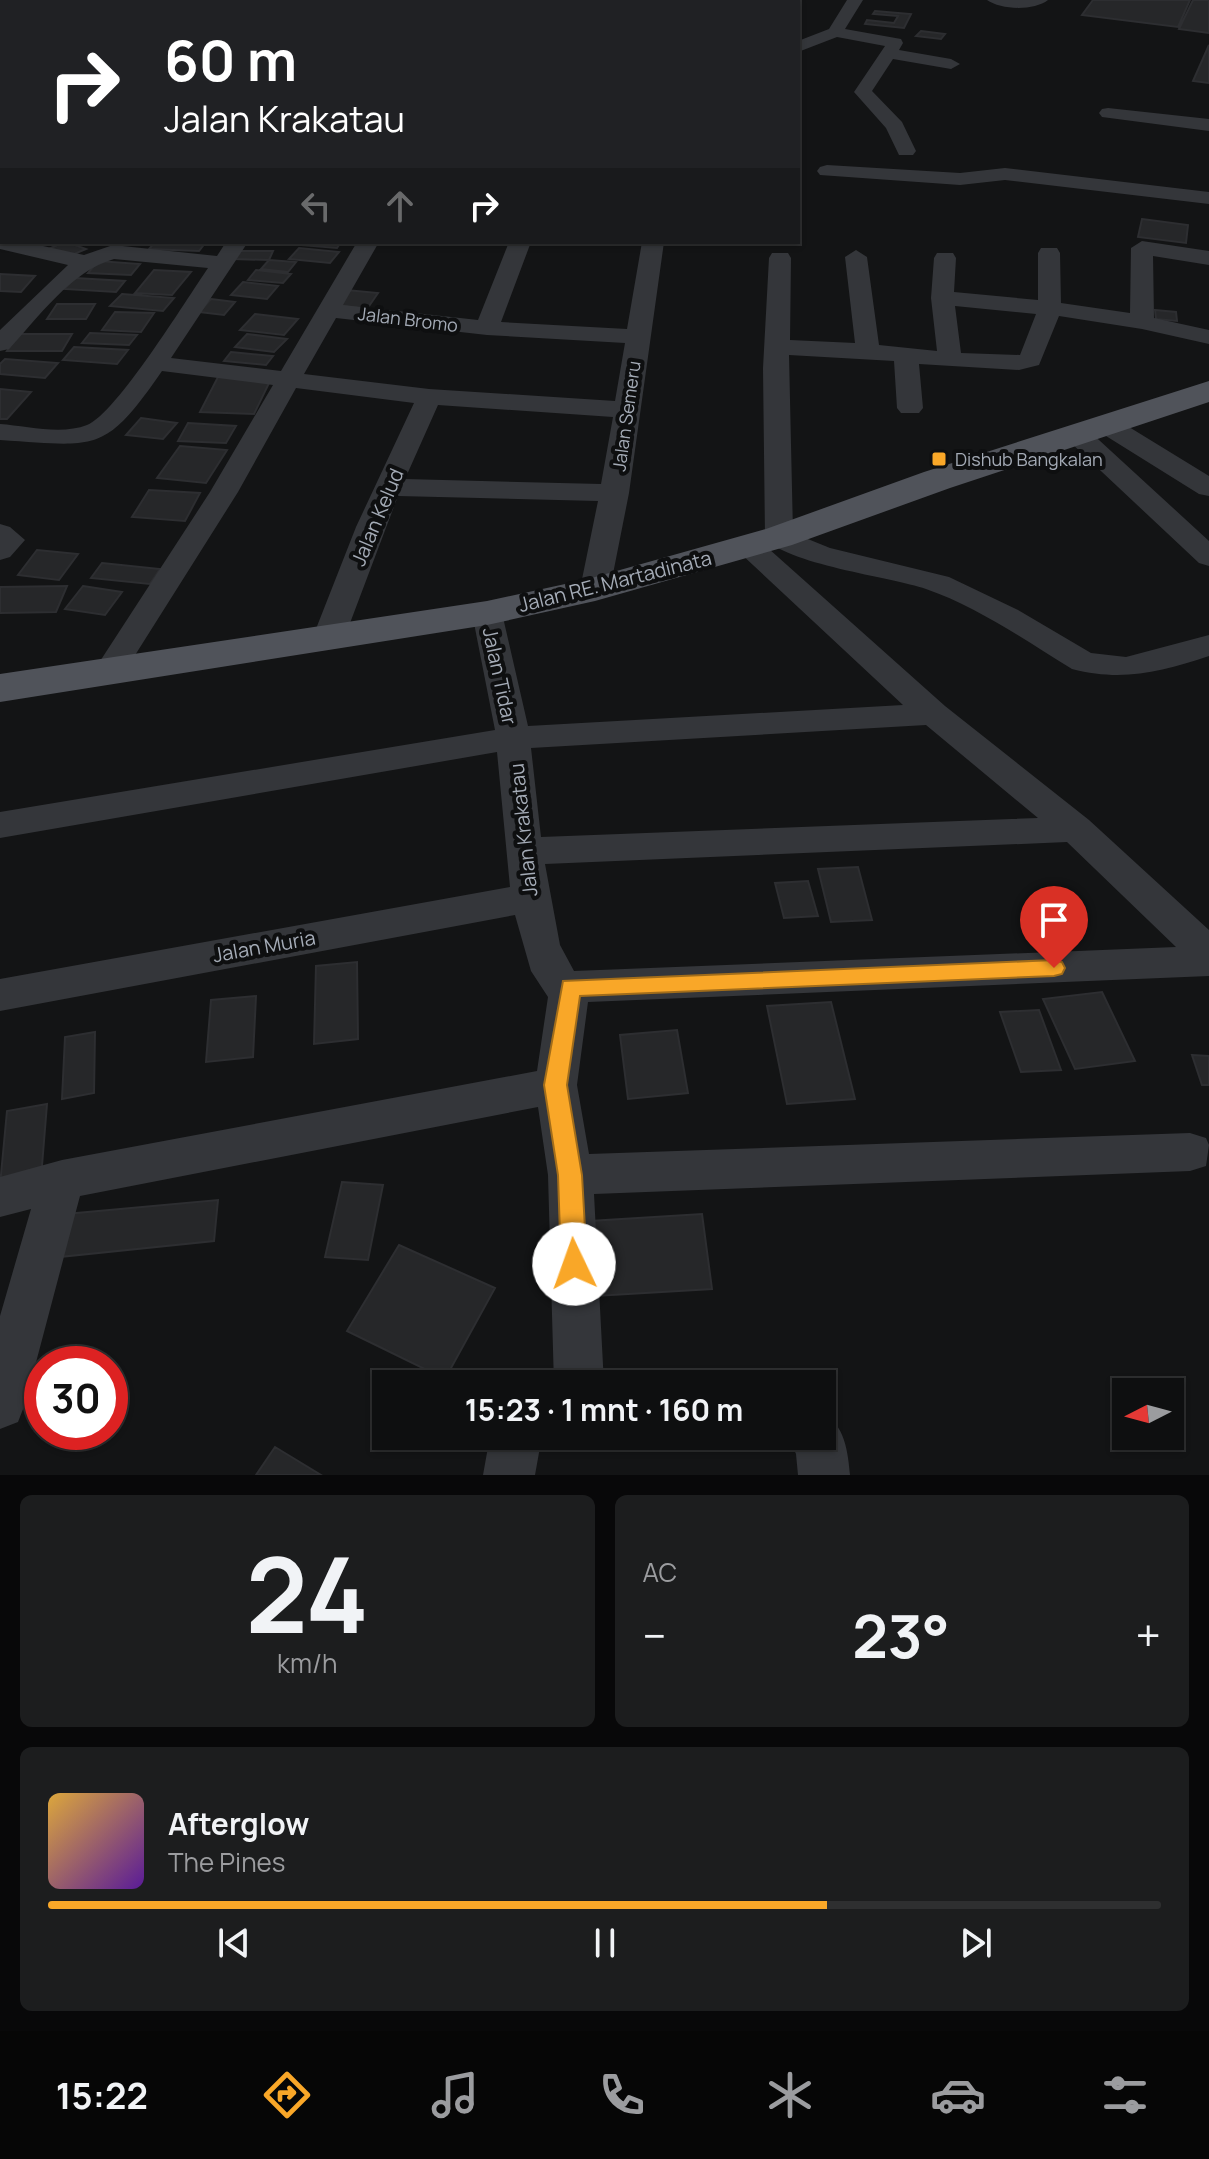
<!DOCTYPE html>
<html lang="id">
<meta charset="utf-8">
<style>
body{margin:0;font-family:Manrope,sans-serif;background:#1c1d1e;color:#f1f3f6;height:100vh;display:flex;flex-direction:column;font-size:30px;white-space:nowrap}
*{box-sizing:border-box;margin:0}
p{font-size:26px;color:#9b9c9f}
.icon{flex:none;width:44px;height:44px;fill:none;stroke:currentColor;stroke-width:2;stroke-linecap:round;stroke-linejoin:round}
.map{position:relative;height:1475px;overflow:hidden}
.sheet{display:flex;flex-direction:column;gap:20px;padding:20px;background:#080809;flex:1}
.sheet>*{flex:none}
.banner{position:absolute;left:0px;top:0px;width:800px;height:244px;box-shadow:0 2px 6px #0004,0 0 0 2px #2e2f30;background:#202124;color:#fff;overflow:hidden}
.needle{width:52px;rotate:264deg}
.fabs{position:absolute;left:1112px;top:1378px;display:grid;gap:16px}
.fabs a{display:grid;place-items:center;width:72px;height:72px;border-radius:0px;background:#0e0f10;box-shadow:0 2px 6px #0004,0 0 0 2px #2e2f30;font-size:40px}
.speed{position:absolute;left:24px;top:1346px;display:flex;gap:16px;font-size:40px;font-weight:700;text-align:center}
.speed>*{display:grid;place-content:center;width:104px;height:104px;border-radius:50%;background:#0e0f10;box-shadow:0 2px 6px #0004,0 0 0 2px #2e2f30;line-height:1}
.speed .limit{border:12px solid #d22;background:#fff;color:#111}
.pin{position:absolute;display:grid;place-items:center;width:68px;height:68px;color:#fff;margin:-82px -34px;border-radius:50% 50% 50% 0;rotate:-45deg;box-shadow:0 0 8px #0007}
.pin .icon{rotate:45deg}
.me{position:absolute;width:88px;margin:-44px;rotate:357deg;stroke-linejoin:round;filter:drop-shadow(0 0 6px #0008)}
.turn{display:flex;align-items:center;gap:28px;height:168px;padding:0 32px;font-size:36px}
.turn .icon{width:104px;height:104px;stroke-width:2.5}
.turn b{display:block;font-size:56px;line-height:68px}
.lanes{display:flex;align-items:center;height:76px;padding:0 32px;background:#0003;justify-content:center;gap:40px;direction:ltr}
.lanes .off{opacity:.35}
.big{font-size:60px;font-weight:700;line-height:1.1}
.sheet .card{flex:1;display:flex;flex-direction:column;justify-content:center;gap:12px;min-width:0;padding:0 28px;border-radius:12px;background:#1c1d1e}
.sheet .dial{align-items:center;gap:0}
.dial b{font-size:104px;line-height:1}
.song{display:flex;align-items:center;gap:24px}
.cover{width:96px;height:96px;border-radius:12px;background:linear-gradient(135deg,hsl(40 70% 55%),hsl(270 70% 35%))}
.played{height:8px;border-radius:4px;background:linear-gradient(90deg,#f9a728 70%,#2e2f30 70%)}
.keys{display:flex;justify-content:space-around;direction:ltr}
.heat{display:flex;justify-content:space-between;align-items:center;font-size:44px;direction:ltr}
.sheet .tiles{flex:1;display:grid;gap:20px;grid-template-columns:1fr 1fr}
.card:last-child{grid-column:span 2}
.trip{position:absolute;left:372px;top:1370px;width:464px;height:80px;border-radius:0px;background:#0e0f10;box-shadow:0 2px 6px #0004,0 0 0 2px #2e2f30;font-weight:700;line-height:80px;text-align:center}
.tab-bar{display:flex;height:128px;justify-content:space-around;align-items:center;background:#060606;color:#9b9c9f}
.tab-bar .icon{width:56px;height:56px}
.tab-bar .active{color:#f9a728}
.tab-bar b{font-size:36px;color:#f1f3f6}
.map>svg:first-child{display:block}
.building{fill:#262729;stroke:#2d2e31;stroke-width:2}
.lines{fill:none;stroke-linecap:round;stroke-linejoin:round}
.minor{fill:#34363a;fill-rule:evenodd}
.major{fill:#50535a;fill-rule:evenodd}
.route{fill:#f9a728;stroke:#a26d1a;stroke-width:2}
.poi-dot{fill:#f9a728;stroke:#0e0f10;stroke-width:3}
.labels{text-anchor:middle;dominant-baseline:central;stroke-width:8;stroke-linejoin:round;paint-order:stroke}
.far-street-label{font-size:18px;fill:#a4abb6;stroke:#0e0f10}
.far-poi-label{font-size:18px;fill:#a4abb6;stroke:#0e0f10;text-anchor:start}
.street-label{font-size:20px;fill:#a4abb6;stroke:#0e0f10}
</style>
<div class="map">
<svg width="1209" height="1475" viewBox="0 0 1209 1475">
<rect width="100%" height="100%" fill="#131415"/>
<!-- building -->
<path class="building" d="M1093 0H1190L1178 27 1082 15Z
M1193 0H1209V33L1179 29Z
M875 11 911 14 904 28 865 24 867 20 894 23 898 16 873 14Z
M921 31 945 34 941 39 916 36Z
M1209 45V83L1193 81Z
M1142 219 1188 225 1186 243 1138 237Z
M64 242H67L86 249 67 257 46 250Z
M155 242H206L199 251 149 249Z
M303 242H341L337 248 300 245Z
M299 248 339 252 330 263 289 259Z
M239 251H273L269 260 234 259Z
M269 260 296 262 288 272 261 269Z
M98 261 140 264 131 275 88 273Z
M154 270 191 272 172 295 135 293Z
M256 270 291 274 283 283 248 280Z
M0 274 35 276 21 292 0 291Z
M75 278 125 281 116 292 64 289Z
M243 282 278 286 267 299 231 295Z
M346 290 378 293 367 309 334 305Z
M122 294 174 298 163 311 110 306Z
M211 299 235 302 224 315 199 312Z
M57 304H95L86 319H47Z
M1155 310 1176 312 1177 321 1156 319Z
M115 312 154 313 141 332 102 330Z
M255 314 298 319 284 335 240 330Z
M90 333 137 335 129 345 82 343Z
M19 334H72L62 351H7Z
M247 334 287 339 274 352 235 347Z
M74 347 128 350 117 364 63 360Z
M231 352 273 356 266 365 224 361Z
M5 359 58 363 45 378 0 374V364Z
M219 375 272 377 254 414 200 412Z
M0 389 31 392 7 419H0Z
M141 418 177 423 163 439 126 435Z
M188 423 236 426 226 443 178 441Z
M180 446 227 450 206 483 157 478Z
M149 490 200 493 185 521 132 517Z
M37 550 78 554 59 580 18 575Z
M102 563 160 569 150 584 91 578Z
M67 586 56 612 0 613V587Z
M83 586 122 592 105 615 65 609Z
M858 867 872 920 831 922 818 869Z
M808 881 818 916 784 918 775 883Z
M357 962 358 1039 314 1044 316 966Z
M1102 992 1135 1061 1075 1069 1043 999Z
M256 996 253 1057 206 1062 211 1000Z
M831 1002 855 1099 787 1104 767 1006Z
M1039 1010 1061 1070 1021 1072 1000 1012Z
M677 1030 688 1093 628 1099 620 1035Z
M95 1032 94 1093 62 1099 65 1037Z
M1192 1055 1209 1056V1085H1202Z
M47 1104 41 1178 0 1185 7 1111Z
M342 1182 383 1185 368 1260 325 1257Z
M218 1200 214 1241 59 1257 66 1214Z
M702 1214 712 1289 595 1296 590 1221Z
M399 1245 495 1288 445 1379 347 1331Z
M275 1447 321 1475H256Z"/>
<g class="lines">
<!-- minor -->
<path class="minor" d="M434 0H475L476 1 436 2Z
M847 0H863L845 29 901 39 903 43 899 50 951 59 960 64 951 69 893 59 872 91 902 122 916 151 913 155H899L886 128 854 92 885 46 837 37 798 52V41L829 29Z
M987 0H1048C1034 11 1001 10 987 0Z
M1108 108 1209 119V131L1102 117 1099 113 1102 109Z
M827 165 960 173 1005 168 1209 192V204L1005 180 960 185 820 175 817 171 820 167Z
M2 174V187H0V175Z
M0 237 2 242H25L84 255 113 245 217 256 226 242H248L171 358 281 371 357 242H379L343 305 478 320 509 242H531L501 322 627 329 642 242H664L629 493 610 589 606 595 595 598 584 595 580 589 598 501 398 496 344 639 339 646 328 649 317 646 312 639 356 527 414 403 296 388 238 492 120 679 109 682 98 679 93 672 210 492 273 385 162 371C104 455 97 446 0 440V424C26 426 62 435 87 425 116 414 186 300 208 268L114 259C71 271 38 318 9 349L0 351V330L68 265 0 249ZM336 318 487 335 625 343 615 401 429 389 304 374ZM438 405 613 417 601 484 405 479Z
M1142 241 1209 251V265L1153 256 1154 318 1209 330V344L1142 329 1059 316 1039 365 1019 370 919 364 923 408 919 413H901L897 408 894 361 789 355 793 533 830 548 949 577 1018 610 1091 653 1126 657 1209 635V656C1161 672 1122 682 1072 669 1026 641 978 607 926 589 892 577 783 564 765 537L763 368 769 258 772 253H788L791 258 790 340 855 343 845 257 856 250 867 257 879 345 937 351 931 298 934 258 937 253H953L956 258 954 292 1038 300V253L1041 248H1057L1060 253 1061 303 1130 313 1131 248ZM955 306 1036 314 1020 355 961 353Z
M1107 417 1116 419 1209 476V496L1199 494 1098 431 1094 425 1098 419Z
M1078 427 1087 429 1209 541V566L1199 563 1069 441 1065 435 1069 429Z
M0 524 10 527 25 540 10 557 0 560Z
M749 537 759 540 945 706 1089 820 1209 930V976L588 1002 577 1085 589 1154 1190 1133 1206 1138 1209 1145 1206 1166 1190 1171 594 1194 604 1384H554L548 1175 538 1107 80 1196 25 1404 18 1422 0 1429V1316L31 1209 0 1217V1177L62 1160 537 1071 548 997 531 971 515 915 0 1011V979L510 887 497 752 0 838V812L495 730 472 613 476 606 487 604 498 606 502 613 528 726 903 705 739 552 734 546 739 540ZM926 725 1038 818 541 837 531 748ZM1067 842 1176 947 574 971 560 945 545 864Z
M822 1414C845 1423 848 1453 850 1475H798L796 1454 788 1436H822Z
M490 1436H542L535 1475H483Z"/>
<!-- major -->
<path class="major" d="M1209 381V402L950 488 792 545 595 601 487 625 0 702V674L487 601 588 579 766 529 924 472Z"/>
</g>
<!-- route -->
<path class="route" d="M1054 960 1062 962 1065 968 1062 974 1054 976 580 996 567 1085 582 1175 587 1264 583 1273 574 1276 565 1273 561 1264 558 1175 544 1085 563 981Z"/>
<!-- markers -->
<rect class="poi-dot" x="931" y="451" width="16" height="16" rx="4"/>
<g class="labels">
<!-- far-street labels -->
<g class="far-street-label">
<text transform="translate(408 319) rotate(7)">Jalan Bromo</text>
<text transform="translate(626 416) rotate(-82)">Jalan Semeru</text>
</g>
<!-- far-poi labels -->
<g class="far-poi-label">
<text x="955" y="459">Dishub Bangkalan</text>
</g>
<!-- street labels -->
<g class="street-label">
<text transform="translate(377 517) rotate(-67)">Jalan Kelud</text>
<text transform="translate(615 581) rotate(-14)">Jalan RE. Martadinata</text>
<text transform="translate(500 676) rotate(78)">Jalan Tidar</text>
<text transform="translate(523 830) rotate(-96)">Jalan Krakatau</text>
<text transform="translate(264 946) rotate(-10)">Jalan Muria</text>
</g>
</g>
</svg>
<div class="fabs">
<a><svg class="needle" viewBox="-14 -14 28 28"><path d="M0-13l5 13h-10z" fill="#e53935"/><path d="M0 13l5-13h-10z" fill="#9b9c9f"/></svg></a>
</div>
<div class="speed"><div class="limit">30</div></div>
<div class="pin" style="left:1054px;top:968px;background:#d93025"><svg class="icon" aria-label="arrive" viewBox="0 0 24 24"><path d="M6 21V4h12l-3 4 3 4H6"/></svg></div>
<svg class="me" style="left:574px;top:1264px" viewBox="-20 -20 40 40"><circle r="19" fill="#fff"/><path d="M0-13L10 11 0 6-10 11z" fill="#f9a728"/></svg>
<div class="trip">15:23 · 1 mnt · 160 m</div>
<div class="banner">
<div class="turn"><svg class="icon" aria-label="right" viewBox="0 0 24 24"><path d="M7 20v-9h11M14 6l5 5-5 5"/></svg><div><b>60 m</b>Jalan Krakatau</div></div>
<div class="lanes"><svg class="icon off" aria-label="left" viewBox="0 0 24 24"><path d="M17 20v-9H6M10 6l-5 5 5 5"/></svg><svg class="icon off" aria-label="ahead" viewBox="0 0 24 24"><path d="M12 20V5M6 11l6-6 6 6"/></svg><svg class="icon" aria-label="right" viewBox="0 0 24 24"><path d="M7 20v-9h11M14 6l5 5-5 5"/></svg></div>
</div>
</div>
<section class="sheet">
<div class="tiles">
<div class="card dial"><b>24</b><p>km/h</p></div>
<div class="card"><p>AC</p>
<div class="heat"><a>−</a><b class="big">23°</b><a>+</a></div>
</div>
<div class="card">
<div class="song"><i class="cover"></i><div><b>Afterglow</b><p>The Pines</p></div></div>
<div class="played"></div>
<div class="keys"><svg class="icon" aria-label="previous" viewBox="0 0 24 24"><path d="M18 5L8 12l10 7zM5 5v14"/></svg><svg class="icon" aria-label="pause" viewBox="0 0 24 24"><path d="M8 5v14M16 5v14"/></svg><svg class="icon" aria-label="next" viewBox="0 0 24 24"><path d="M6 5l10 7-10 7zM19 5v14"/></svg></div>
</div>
</div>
</section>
<nav class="tab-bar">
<b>15:22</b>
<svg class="icon active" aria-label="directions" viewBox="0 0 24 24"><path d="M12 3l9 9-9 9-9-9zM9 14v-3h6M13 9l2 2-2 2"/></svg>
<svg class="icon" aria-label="music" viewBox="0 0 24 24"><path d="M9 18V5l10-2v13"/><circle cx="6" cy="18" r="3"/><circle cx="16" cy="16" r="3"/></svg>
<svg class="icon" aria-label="phone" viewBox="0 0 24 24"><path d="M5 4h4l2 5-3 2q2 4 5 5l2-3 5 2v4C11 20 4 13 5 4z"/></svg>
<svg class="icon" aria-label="climate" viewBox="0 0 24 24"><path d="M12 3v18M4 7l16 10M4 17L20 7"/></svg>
<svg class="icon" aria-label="car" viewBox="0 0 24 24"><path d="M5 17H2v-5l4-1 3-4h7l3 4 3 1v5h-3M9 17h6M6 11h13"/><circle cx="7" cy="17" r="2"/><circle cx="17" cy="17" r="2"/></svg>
<svg class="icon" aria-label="filters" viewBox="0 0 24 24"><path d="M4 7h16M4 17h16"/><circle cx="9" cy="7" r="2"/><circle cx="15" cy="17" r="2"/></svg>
</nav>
